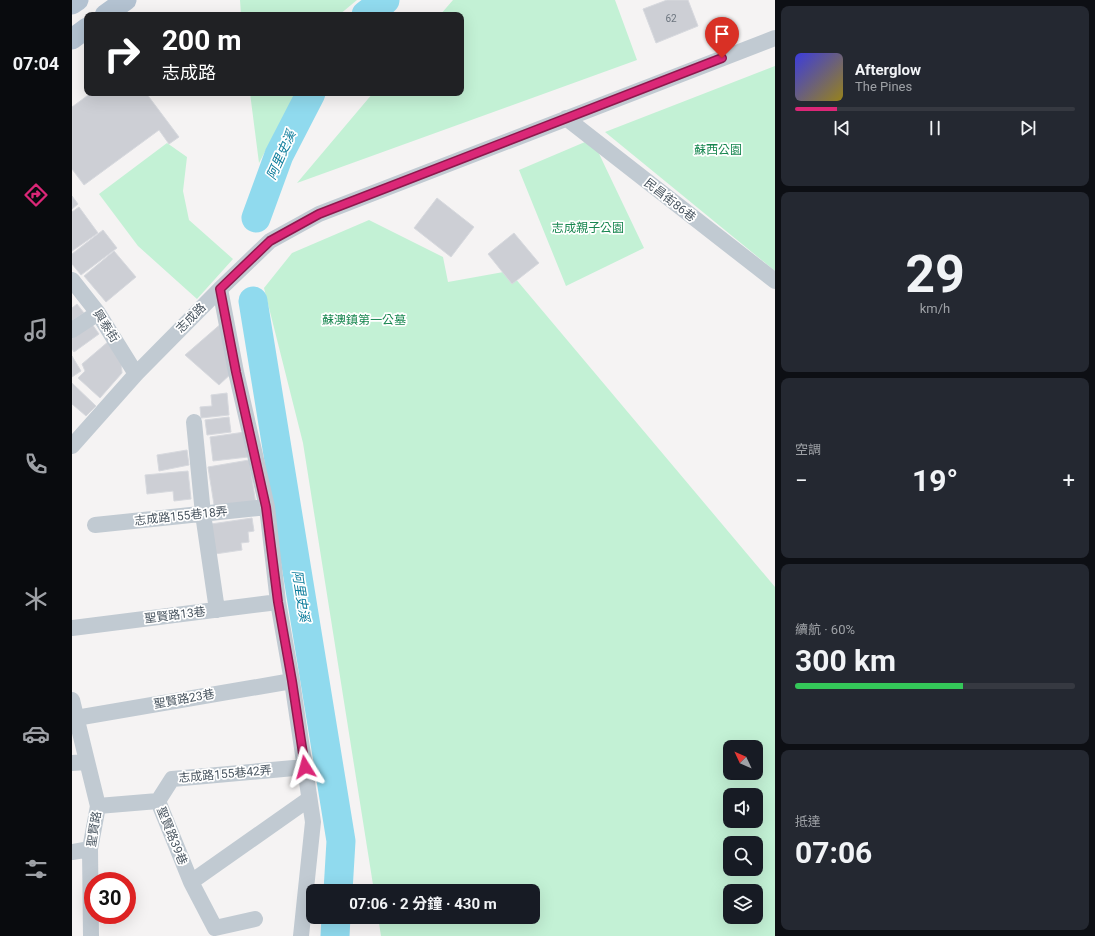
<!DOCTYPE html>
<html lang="zh-TW">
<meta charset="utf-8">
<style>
body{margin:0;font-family:Roboto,"Noto Sans TC",sans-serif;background:#242831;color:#f1f3f6;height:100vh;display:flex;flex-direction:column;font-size:15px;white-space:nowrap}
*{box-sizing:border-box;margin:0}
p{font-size:13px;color:#9ea1a6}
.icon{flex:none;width:22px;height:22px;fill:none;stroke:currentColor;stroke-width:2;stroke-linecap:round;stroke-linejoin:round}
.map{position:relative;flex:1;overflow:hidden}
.panel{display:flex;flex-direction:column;gap:6px;padding:6px;background:#0d0f14;width:320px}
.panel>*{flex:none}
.banner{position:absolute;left:12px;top:12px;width:380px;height:84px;border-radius:8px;box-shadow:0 4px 16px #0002;background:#202124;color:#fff;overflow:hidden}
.needle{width:26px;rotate:314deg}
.tools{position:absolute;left:651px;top:740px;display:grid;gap:8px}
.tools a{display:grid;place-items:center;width:40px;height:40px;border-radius:8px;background:#171b24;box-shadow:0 4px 16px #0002;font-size:20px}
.speed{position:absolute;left:12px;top:872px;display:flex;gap:8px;font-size:20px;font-weight:700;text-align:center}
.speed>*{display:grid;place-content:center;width:52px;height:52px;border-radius:50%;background:#171b24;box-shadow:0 4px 16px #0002;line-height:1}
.speed .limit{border:6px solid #d22;background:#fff;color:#111}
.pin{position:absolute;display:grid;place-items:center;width:34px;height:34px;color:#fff;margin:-41px -17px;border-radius:50% 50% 50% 0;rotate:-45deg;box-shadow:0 0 4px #0007}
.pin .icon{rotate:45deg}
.me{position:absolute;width:44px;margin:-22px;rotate:352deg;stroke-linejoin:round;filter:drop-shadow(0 0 3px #0008)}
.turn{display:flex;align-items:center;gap:14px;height:84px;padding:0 12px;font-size:18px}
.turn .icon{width:52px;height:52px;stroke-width:2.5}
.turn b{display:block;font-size:28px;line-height:34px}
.big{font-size:30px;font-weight:700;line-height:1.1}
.panel .card{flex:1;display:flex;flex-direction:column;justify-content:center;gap:6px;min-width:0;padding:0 14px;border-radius:8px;background:#242831}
.panel .dial{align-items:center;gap:0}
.dial b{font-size:52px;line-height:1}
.song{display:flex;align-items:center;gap:12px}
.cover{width:48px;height:48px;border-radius:6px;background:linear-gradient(135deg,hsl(240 70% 55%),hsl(50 70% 35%))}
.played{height:4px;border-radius:2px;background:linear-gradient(90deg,#db2777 15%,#363941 15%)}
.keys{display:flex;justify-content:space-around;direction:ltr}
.heat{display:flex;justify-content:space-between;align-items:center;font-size:22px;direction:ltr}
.charge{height:6px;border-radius:3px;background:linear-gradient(90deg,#34c759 60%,#363941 0)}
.trip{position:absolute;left:234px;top:884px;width:234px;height:40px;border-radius:8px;background:#171b24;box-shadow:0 4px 16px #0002;font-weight:700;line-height:40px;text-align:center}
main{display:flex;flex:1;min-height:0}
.menu{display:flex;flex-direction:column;width:72px;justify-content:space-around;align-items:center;background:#090b0e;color:#9ea1a6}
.menu .icon{width:28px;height:28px}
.menu .active{color:#db2777}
.menu b{font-size:18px;color:#f1f3f6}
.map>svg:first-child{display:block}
.green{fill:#c3f1d5;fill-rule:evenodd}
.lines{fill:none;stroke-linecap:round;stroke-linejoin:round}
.river{stroke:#90daee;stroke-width:29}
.building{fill:#cdcfd5;stroke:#d7d9de}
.minor{stroke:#c1cad2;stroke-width:16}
.major{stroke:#b3c2d1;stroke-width:21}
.route-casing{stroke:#8e194d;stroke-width:10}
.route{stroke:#db2777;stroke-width:7}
.labels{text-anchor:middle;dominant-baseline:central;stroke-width:3.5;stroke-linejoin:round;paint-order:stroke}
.number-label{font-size:10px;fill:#6b747e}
.park-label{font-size:12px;fill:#17864f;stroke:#fff}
.street-label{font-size:12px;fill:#4a5661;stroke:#fff}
.water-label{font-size:13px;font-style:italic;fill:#0c7c9b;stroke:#fff}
</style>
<main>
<nav class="menu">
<b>07:04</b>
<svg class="icon active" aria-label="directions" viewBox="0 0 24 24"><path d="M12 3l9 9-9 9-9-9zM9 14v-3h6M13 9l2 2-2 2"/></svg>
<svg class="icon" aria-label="music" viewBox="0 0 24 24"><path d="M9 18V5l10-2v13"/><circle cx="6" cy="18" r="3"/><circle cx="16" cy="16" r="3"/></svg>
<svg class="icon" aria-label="phone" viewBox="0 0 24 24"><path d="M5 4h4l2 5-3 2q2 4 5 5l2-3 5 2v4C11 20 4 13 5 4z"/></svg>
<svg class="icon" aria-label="climate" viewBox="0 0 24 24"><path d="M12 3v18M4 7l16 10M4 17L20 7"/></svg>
<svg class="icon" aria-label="car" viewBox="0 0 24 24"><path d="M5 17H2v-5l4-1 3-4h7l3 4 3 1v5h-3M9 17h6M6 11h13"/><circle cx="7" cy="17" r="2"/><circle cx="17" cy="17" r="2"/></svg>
<svg class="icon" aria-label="filters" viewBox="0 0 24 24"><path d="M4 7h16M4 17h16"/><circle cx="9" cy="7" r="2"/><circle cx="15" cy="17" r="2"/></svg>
</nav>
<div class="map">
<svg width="703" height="936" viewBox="0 0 703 936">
<rect width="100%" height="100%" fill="#f5f3f3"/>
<!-- green -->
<path class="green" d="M168 0H285L267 15H169Z
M381 0H543L565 60 225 183 301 93H389V15H368Z
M703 66V271L533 132Z
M178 93H224L187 163Z
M520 139 572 248 494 286 447 170Z
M95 143 115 157 111 191 117 220 161 259 125 299 66 246 27 194Z
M297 220 371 257 376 282 437 271 703 587V936H309L306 917H461V891H302L231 443 192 288 220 253ZM658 747H684V773H658ZM658 795H684V821H658ZM658 843H684V869H658ZM658 891H684V917H658Z"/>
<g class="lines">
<!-- river -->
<path class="river" d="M294 15 313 0
M184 218 207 155 239 93
M181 301 269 841 266 891
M263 936 264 917"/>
</g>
<!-- building -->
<path class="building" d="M595 0H616L626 26 584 43 571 9Z
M19 93H74L107 137 97 144 87 130 12 185 0 169V107Z
M0 196 6 204 0 209Z
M365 198 402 227 379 257 342 228Z
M7 207 26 233 0 251V212Z
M31 230 45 248 9 275 0 264V254Z
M442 233 467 263 440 284 416 254Z
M42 251 64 277 34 302 12 276Z
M5 304 12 313 0 321V308Z
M151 322 162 371 147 385 113 355Z
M20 324 27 334 2 352 0 349V338Z
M37 341 49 357 50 373 28 398 6 378 13 371 10 364Z
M0 356 9 371 0 377Z
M0 383 24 406 14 416 0 404Z
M155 393 157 415 129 418 128 407 140 406 139 395Z
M157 417 159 432 135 435 133 420Z
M173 432 176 457 141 461 138 437Z
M115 450 117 465 87 471 85 455Z
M177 460 184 504 143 511 136 467Z
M116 471 119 499 102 501 101 491 75 494 73 475Z
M180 518 182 531 176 532 177 542 169 543 170 550 143 554 139 524Z"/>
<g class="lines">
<!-- minor -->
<path class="minor" d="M494 118 703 281
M0 280 26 313 64 374
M148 289 164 372 195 507 206 602 220 681 241 822 229 936
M0 330 26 313
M122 422 131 514 145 610
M0 446 64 374 148 289 198 241 247 214 703 38
M23 525 195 507
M0 628 206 602
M0 700 26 806 18 849 19 936
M4 718 220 681
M0 763 15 762
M86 801 119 882 143 928 183 919
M86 801 100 779 233 767
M26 806 86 801
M0 852 18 849
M119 882 237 799"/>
<!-- major -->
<path class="major" d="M0 4 6 0
M33 15 54 0
M0 39 15 28"/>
</g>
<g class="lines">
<!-- route casing -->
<g class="route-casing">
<path id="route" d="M233 767 220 681 206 602 194 507 164 372 148 289 198 241 247 214 650 58"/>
</g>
<!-- route -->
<use href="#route" class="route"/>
</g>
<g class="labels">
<!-- number labels -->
<g class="number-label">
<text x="599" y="18">62</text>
</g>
<!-- park labels -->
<g class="park-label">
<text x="646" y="150">蘇西公園</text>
<text x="516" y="228">志成親子公園</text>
<text x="292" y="320">蘇澳鎮第一公墓</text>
</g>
<!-- street labels -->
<g class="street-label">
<text transform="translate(598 200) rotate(38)">民昌街86巷</text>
<text transform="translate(119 318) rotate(-45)">志成路</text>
<text transform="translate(34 326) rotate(57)">興泰街</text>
<text transform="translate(109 516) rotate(-6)">志成路155巷18弄</text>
<text transform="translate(103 615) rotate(-7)">聖賢路13巷</text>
<text transform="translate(112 699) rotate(-10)">聖賢路23巷</text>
<text transform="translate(153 774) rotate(-5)">志成路155巷42弄</text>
<text transform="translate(22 829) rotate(-81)">聖賢路</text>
<text transform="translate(100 836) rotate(68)">聖賢路39巷</text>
</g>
<!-- water labels -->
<g class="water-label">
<text transform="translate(209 155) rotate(-66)">阿里史溪</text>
<text transform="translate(229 596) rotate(81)">阿里史溪</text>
</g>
</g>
</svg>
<div class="tools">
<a><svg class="needle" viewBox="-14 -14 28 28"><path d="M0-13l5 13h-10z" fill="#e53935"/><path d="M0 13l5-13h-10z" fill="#9ea1a6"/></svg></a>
<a><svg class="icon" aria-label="sound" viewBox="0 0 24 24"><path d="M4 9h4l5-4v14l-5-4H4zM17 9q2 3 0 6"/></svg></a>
<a><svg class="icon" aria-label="search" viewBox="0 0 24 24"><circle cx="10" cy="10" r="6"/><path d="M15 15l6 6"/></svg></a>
<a><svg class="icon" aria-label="layers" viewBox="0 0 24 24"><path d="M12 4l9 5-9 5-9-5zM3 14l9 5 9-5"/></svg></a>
</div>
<div class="speed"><div class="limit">30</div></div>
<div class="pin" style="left:650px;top:58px;background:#d93025"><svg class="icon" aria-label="arrive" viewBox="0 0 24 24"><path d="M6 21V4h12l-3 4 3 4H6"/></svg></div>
<svg class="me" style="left:233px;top:767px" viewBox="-20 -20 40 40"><path d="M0-17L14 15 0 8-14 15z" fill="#db2777" stroke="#fff" stroke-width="4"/></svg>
<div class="trip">07:06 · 2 分鐘 · 430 m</div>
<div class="banner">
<div class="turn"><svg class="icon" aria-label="right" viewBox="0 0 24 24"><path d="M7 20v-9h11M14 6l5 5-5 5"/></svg><div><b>200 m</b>志成路</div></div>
</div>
</div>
<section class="panel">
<div class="card">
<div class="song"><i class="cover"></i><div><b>Afterglow</b><p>The Pines</p></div></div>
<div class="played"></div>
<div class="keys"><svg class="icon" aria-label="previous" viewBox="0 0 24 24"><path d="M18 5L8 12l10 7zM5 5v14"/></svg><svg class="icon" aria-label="pause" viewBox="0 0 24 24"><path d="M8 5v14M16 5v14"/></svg><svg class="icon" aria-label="next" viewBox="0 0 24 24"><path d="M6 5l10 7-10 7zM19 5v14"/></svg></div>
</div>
<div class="card dial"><b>29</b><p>km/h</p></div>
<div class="card"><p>空調</p>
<div class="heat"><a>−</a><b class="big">19°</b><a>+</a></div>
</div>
<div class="card"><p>續航 · 60%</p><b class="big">300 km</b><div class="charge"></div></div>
<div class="card"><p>抵達</p><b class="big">07:06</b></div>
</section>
</main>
